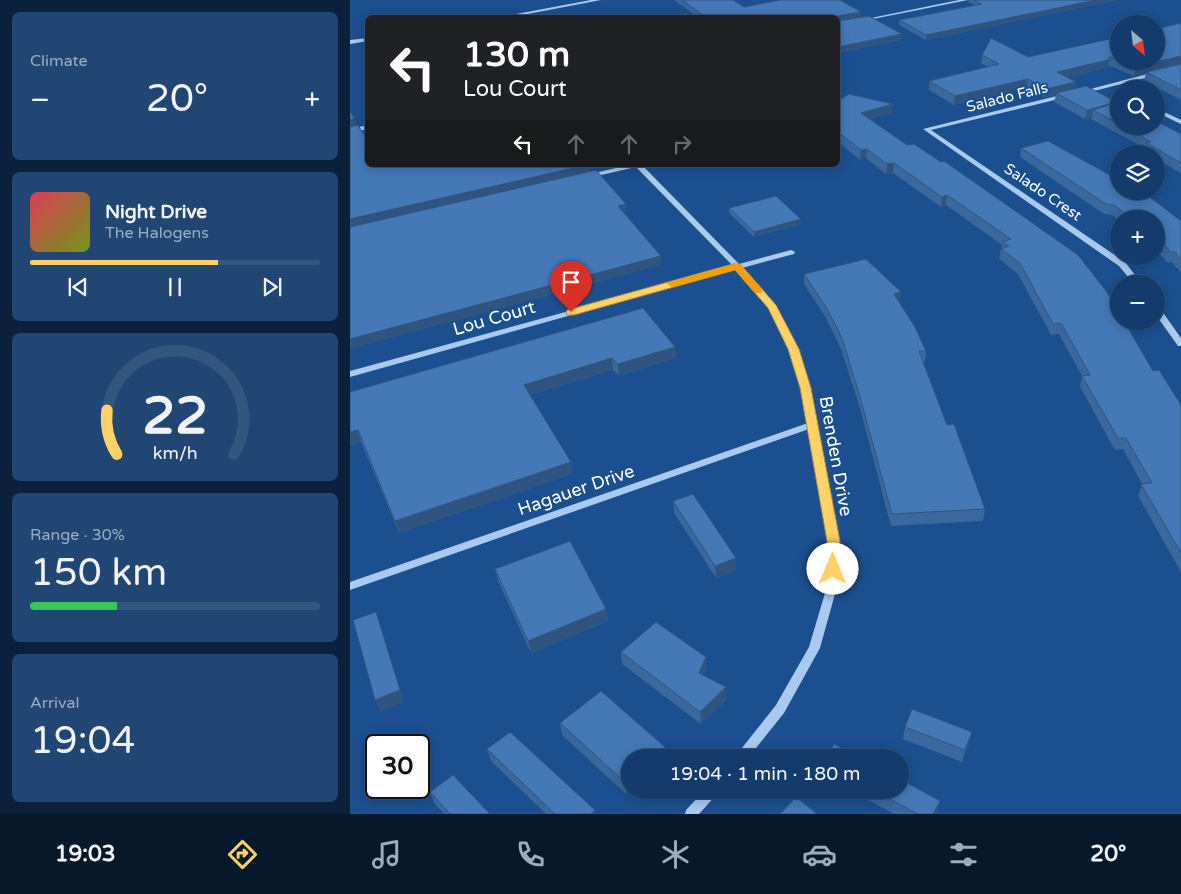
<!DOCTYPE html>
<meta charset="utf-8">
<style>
body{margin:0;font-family:"Varela Round",sans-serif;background:#214673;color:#f1f3f6;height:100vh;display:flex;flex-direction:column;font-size:19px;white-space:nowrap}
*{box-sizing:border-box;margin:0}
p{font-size:16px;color:#9dadc1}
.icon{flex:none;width:28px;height:28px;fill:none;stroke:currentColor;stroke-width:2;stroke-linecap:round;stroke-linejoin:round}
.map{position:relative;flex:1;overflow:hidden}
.drawer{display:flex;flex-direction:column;gap:12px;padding:12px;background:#0b203b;width:350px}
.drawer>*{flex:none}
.banner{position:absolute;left:15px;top:15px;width:475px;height:152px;border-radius:8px;box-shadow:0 2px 12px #0003,0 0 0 1px #33557e;background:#202124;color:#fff;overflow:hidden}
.needle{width:32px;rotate:152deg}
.controls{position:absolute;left:760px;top:15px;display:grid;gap:10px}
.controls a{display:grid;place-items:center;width:55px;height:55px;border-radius:50%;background:#143b6b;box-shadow:0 2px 12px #0003,0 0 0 1px #33557e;font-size:25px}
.speed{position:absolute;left:15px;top:734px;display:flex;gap:10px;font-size:25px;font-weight:700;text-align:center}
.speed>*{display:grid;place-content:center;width:65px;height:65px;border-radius:50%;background:#143b6b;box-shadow:0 2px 12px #0003,0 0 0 1px #33557e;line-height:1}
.speed .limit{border:2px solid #111;border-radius:8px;background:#fff;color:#111}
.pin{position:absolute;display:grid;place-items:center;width:42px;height:42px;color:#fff;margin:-51px -21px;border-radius:50% 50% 50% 0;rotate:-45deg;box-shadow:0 0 5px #0007}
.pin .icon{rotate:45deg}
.me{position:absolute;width:55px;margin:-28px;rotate:0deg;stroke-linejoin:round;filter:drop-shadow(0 0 4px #0008)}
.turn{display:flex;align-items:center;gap:18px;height:105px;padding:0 15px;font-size:22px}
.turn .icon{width:65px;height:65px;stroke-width:2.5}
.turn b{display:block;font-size:35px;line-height:42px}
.lanes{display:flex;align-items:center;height:48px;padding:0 15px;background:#0003;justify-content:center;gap:25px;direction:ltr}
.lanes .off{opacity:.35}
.big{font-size:38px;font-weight:600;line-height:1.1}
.drawer .tile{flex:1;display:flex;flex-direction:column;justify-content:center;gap:8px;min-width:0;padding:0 18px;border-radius:8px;background:#214673}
.drawer .dial{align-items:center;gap:0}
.dial svg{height:130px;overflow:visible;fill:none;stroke:#33557e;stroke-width:7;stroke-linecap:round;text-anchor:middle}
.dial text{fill:#f1f3f6;stroke:none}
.song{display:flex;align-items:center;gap:15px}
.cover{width:60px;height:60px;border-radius:8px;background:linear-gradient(135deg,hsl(350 70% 55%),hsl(80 70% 35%))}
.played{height:5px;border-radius:2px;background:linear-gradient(90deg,#ffd166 65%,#33557e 65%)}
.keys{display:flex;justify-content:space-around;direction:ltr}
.heat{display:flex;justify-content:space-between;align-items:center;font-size:28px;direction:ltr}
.charge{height:8px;border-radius:4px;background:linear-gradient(90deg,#34c759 30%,#33557e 0)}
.trip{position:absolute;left:271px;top:749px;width:288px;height:50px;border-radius:25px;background:#143b6b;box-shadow:0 2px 12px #0003,0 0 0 1px #33557e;font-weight:600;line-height:50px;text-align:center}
.menu{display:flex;height:80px;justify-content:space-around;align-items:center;background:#08182b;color:#9dadc1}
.menu .icon{width:35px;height:35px}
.menu .selected{color:#ffd166}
.menu b{font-size:22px;color:#f1f3f6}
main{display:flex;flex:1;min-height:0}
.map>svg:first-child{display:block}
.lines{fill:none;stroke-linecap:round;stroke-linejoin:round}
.minor{fill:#a9c9ee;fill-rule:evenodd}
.wall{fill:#3a679d}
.shaded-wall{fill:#305480}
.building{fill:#4478b7;stroke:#305480}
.route{fill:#ffd166;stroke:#a68842}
.slow{fill:#f59e0b}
.labels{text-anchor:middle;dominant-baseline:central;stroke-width:4;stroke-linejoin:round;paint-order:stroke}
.far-street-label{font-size:15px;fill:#fff;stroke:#1b4f8f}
.street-label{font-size:18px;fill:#fff;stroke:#1b4f8f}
</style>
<main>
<section class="drawer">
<div class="tile"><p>Climate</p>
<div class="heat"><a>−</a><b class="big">20°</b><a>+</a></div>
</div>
<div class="tile">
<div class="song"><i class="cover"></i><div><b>Night Drive</b><p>The Halogens</p></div></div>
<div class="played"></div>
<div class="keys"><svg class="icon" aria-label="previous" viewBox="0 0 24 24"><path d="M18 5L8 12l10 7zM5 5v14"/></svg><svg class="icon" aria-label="pause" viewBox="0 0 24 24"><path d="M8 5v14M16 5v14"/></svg><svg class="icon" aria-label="next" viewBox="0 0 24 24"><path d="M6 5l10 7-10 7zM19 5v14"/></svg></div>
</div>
<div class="tile dial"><svg viewBox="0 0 100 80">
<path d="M14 69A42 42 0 1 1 86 69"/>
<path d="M14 69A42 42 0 0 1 8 42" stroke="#ffd166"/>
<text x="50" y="56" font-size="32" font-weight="700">22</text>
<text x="50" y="72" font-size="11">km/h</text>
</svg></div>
<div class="tile"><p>Range · 30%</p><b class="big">150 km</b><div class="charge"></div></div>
<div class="tile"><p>Arrival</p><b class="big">19:04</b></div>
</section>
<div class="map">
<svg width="831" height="814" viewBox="0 0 831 814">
<rect width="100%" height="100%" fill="#1b4f8f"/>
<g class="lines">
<!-- minor -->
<path class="minor" d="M241 0H251L157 18H144Z
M609 0H618L513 21 511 20Z
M18 38V41L0 44V40Z
M805 72 807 73V75L732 94 729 92Z
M715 94 717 95V97L581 130 775 262 792 284H784L769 266 573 129Z
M806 108 831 120V124L806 112Z
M18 125V129L0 133V129Z
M279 165H292L389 264 441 250 445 252 444 254 392 268 426 307 448 349 460 388 488 541V583L470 648 434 713 398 758H384L426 705 459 647 478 583V541L459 429 0 590V582L458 423 452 388 440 349 419 308 386 269 0 377V371L383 266 286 167 238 178 235 176 236 175Z
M806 307H809L831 338V346H828L806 315Z
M355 790H369L367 794 349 814H335L336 810Z"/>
</g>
<!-- wall -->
<path class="wall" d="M324 0H383L394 7 511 12V17L551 40 488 53V18H349Z
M619 0H767L576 40 549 25V20L625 5 618 2Z
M831 23V100L794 81 796 73 784 76 758 65 756 68 718 77 726 82 725 89 767 102V103L769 102V126H806L831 134V173L806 159V154H797L794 152 795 148 741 119 742 117 735 119 704 102 706 95 695 97 677 88 604 105 579 90V81L638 67 631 63 632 55 678 57 769 37V61H806Z
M488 97 491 99 542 113 520 119 557 145 564 144 803 371 831 405V572L788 496 792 484 773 449 765 450 730 387 732 376 709 334 701 335 668 274 649 259 652 245 596 205 591 207 543 173 536 174 516 158 510 160 488 142Z
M671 148 831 221V273L822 262 818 263 806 250V219H769V220L762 215 754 214 670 157Z
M379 208 451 224 404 237 379 213Z
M454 274 551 292 550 303 576 351 575 362H573L597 425 635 509 633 521 541 526 510 408 491 349 476 318 454 284Z
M325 347 326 358 269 376 263 370 180 395 221 462 222 474 49 533 11 442 0 445V392Z
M323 501 386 570 366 578 324 513Z
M145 569 256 609 258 621 181 653 148 581Z
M271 652 356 670 354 675 377 699 351 724 272 664Z
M210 723 315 747 280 790H281L276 794 212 735Z
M555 727 619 744 612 762 553 739Z
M137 749 245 810 246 814H196L141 761Z
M500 790H550L590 801 587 814H544Z
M80 792 140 814H94L85 804Z"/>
<!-- shaded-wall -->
<path class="shaded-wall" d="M746 0H767L576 40V35Z
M511 12V18L488 23V16Z
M552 34 551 40 488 53V47Z
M831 56V64L784 76 785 67Z
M760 57 758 65 756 68 705 80 707 72Z
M678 79 677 88 604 105 605 96Z
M726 82 724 90 706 93V95L695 97 696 89Z
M767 102 765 111 743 110 742 117 735 119 737 110Z
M543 104 542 113 510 122 511 113Z
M4 118 6 126 0 127V120Z
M517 149 516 158 510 160 511 150Z
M544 163 543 173 536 174 537 164Z
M237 165H240L241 172 0 228V219Z
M597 195 596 205 591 207 592 197Z
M276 204V212L269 214 268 206Z
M451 219V224L404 237V232Z
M311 256 312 265 0 349V339Z
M551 292 550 303 544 294Z
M325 347 326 358 269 376 268 364Z
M262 358 263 370 176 396 174 385Z
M8 430 11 442 0 445V432Z
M221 462 222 474 49 533 45 521Z
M386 558V570L366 578 365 566Z
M256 609 258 621 181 653 178 641Z
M26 612 54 702 30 712 25 700Z
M356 657V670L350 685 349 673Z
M376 687 377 699 351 724 350 712Z
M622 732 619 744 612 762 615 750Z
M315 747 316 758H303Z
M280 777V790H281L276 794 275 782Z
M590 801 587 814H583Z
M245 810 246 814H241Z"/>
<!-- building -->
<path class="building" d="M332 0H383L394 7 430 0H490L511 12 488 16V19V18H357Z
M624 0H746L576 35 549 20 632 4Z
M203 14 207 18H184Z
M519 16 552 34 488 47V21Z
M831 23V56L785 67 771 61H806V29Z
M769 37V60L760 57 758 60 707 72 726 82 696 89 678 79 605 96 579 81 649 64 632 55 641 38 678 57Z
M831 64V90L796 72Z
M736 86 767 102 737 110 706 93Z
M499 94 543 104 511 113 557 145 564 144 591 162 594 161 728 255 757 292 769 312V321H774L803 371 809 370 831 405V553L791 484 802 483 776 438H768L732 376 740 375 711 323 703 324 670 263 651 249 659 246 652 242 661 239 597 195 592 197 544 163 537 164 517 149 511 150 488 132V97L491 99Z
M769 102V124L743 110Z
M0 111 4 118 0 120Z
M806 121 831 134V163L796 143 801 142 772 126H806Z
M8 125 14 135 18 134V165H237L0 219V127Z
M698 141 769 180V191H792L831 221V259L825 252H821L806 236V219H782L764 205 756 204 671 148Z
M246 170 276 204 268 206 311 256 0 339V227Z
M426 196 451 219 404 232 379 208Z
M516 259 551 292 544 294 565 327 576 351H569L597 425 604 424 635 509 542 514 510 397 492 338 476 307 454 274Z
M293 308 325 347 268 364 262 358 174 385 221 462 45 521 8 430 0 432V392Z
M343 494 386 558 365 566 323 501Z
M220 541 256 609 178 641 145 569Z
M26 612 50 690 25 700 3 620Z
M306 622 356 657 349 673 376 687 350 712 271 652Z
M251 691 315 747 303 758H280V777L275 782 210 723Z
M562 709 622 732 615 750 555 727Z
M160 732 245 810 241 814H205L137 749Z
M484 744 509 758H476Z
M103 775 140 814H100L80 792Z
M550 779 590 801 583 814H568L523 790H550Z
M446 797 467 814H430Z"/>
<!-- route -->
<path class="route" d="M383 264H390L426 305 449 349 461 388 490 541V569L488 572H478L476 569 477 541 450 388 438 349 418 308 385 270 224 315H217L216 312 217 310Z"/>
<!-- slow -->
<path class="slow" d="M383 264H390L412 289V293H405L385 270 322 287 317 284 319 282Z"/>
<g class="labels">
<!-- far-street labels -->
<g class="far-street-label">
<text transform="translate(657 97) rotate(-14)">Salado Falls</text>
<text transform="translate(693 192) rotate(34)">Salado Crest</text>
</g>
<!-- street labels -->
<g class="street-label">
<text transform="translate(144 318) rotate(-16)">Lou Court</text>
<text transform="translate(486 456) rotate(80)">Brenden Drive</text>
<text transform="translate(226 490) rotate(-19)">Hagauer Drive</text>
</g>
</g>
</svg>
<div class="controls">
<a><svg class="needle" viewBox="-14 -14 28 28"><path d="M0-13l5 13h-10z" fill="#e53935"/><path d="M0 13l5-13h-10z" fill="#9dadc1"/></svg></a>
<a><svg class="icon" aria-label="search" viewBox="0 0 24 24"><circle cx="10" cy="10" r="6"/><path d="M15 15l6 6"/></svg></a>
<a><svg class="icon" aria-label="layers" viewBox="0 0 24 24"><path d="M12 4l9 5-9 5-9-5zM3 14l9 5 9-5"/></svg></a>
<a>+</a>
<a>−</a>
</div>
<div class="speed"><div class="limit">30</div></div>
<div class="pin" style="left:221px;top:312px;background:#d93025"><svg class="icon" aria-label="arrive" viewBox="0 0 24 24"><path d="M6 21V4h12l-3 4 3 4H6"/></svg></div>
<svg class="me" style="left:483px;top:569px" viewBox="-20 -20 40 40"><circle r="19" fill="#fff"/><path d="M0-13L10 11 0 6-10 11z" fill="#ffd166"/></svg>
<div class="trip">19:04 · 1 min · 180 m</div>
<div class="banner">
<div class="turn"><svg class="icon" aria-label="left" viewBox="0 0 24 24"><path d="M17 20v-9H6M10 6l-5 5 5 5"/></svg><div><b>130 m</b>Lou Court</div></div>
<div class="lanes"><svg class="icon" aria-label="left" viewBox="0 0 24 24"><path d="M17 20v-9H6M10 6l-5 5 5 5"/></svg><svg class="icon off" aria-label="ahead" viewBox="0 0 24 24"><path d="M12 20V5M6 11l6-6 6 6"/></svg><svg class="icon off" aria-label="ahead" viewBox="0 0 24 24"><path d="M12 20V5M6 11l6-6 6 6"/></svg><svg class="icon off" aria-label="right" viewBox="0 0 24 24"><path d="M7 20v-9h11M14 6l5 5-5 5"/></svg></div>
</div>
</div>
</main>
<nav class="menu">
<b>19:03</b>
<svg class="icon selected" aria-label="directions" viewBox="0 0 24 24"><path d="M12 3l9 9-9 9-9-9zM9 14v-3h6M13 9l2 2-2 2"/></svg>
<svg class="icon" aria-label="music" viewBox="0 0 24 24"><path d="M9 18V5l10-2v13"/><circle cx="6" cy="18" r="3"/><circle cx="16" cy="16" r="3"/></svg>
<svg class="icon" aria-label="phone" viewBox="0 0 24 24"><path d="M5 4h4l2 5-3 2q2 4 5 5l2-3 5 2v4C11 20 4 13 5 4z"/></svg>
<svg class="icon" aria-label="climate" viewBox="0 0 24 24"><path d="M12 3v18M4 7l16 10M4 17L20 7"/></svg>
<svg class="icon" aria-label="car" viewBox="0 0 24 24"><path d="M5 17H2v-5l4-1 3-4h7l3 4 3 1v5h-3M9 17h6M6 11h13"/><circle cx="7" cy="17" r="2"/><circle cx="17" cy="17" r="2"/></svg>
<svg class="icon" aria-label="filters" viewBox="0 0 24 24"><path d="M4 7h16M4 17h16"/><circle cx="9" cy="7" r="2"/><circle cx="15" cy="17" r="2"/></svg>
<b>20°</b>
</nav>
